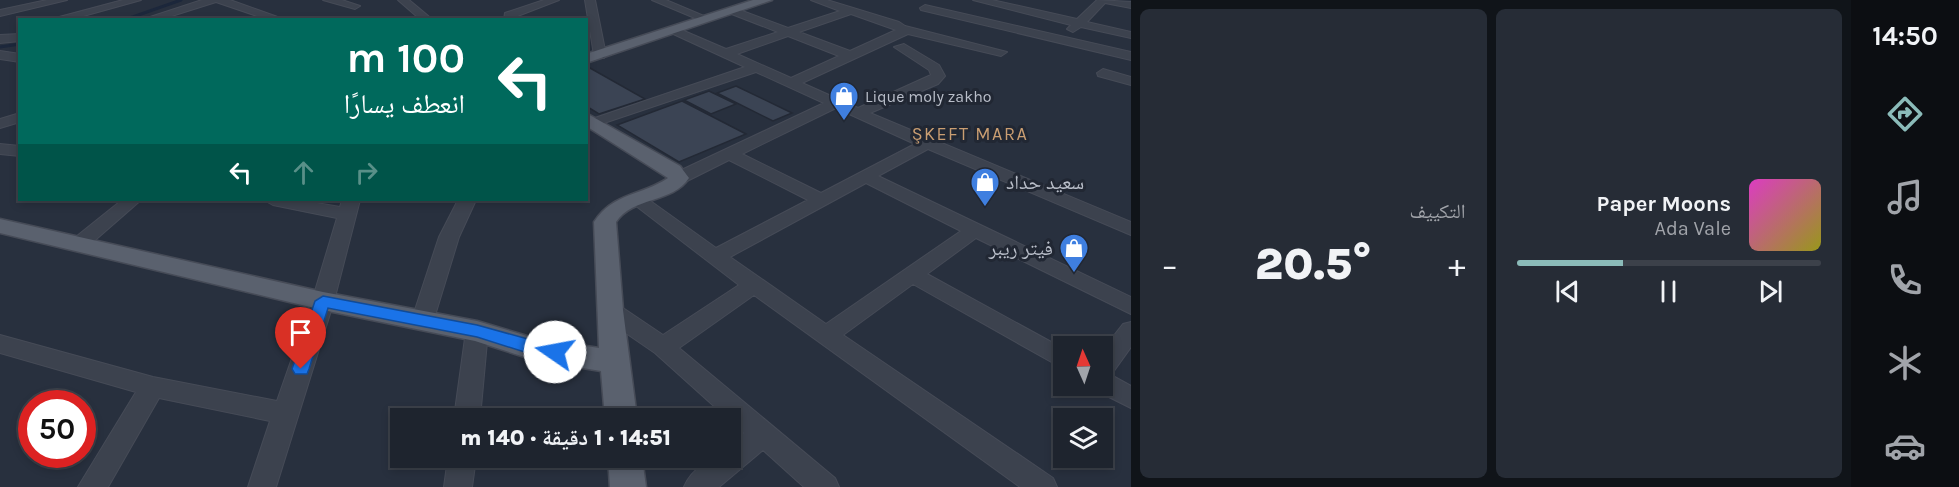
<!DOCTYPE html>
<html lang="ar">
<meta charset="utf-8">
<style>
body{margin:0;font-family:Karla,"Noto Naskh Arabic",sans-serif;background:#262c36;color:#f1f3f6;direction:rtl;height:100vh;display:flex;flex-direction:column;font-size:22px;white-space:nowrap}
*{box-sizing:border-box;margin:0}
p{font-size:20px;color:#a1a4aa}
.icon{flex:none;width:33px;height:33px;fill:none;stroke:currentColor;stroke-width:2;stroke-linecap:round;stroke-linejoin:round}
.map{position:relative;flex:1;overflow:hidden;direction:ltr}
.drawer{display:flex;flex-direction:column;gap:9px;padding:9px;background:#101419;width:720px}
.drawer>*{flex:none}
.banner{position:absolute;left:18px;top:18px;width:570px;height:183px;border-radius:0px;box-shadow:0 3px 9px #0003,0 0 0 2px #3c414a;direction:rtl;background:#00695c;color:#fff;overflow:hidden}
.needle{width:39px;rotate:357deg}
.tools{position:absolute;left:1053px;top:336px;display:grid;gap:12px}
.tools a{display:grid;place-items:center;width:60px;height:60px;border-radius:0px;background:#1e242e;box-shadow:0 3px 9px #0003,0 0 0 2px #3c414a;font-size:30px}
.speed{position:absolute;left:18px;top:390px;display:flex;gap:12px;font-size:30px;font-weight:700;text-align:center}
.speed>*{display:grid;place-content:center;width:78px;height:78px;border-radius:50%;background:#1e242e;box-shadow:0 3px 9px #0003,0 0 0 2px #3c414a;line-height:1}
.speed .limit{border:9px solid #d22;background:#fff;color:#111}
.pin{position:absolute;display:grid;place-items:center;width:51px;height:51px;color:#fff;margin:-62px -26px;border-radius:50% 50% 50% 0;rotate:-45deg;box-shadow:0 0 6px #0007}
.pin .icon{rotate:45deg}
.me{position:absolute;width:66px;margin:-33px;rotate:282deg;stroke-linejoin:round;filter:drop-shadow(0 0 4px #0008)}
.turn{display:flex;align-items:center;gap:21px;height:126px;padding:0 24px;font-size:27px}
.turn .icon{width:78px;height:78px;stroke-width:2.5}
.turn b{display:block;font-size:42px;line-height:51px}
.lanes{display:flex;align-items:center;height:57px;padding:0 24px;background:#0003;justify-content:center;gap:30px;direction:ltr}
.lanes .off{opacity:.35}
.big{font-size:45px;font-weight:800;line-height:1.1}
.drawer .widget{flex:1;display:flex;flex-direction:column;justify-content:center;gap:9px;min-width:0;padding:0 21px;border-radius:9px;background:#262c36}
.song{display:flex;align-items:center;gap:18px}
.cover{width:72px;height:72px;border-radius:9px;background:linear-gradient(135deg,hsl(310 70% 55%),hsl(60 70% 35%))}
.played{height:6px;border-radius:3px;background:linear-gradient(90deg,#8bbbb9 35%,#3c414a 35%)}
.keys{display:flex;justify-content:space-around;direction:ltr}
.heat{display:flex;justify-content:space-between;align-items:center;font-size:33px;direction:ltr}
.drawer .tiles{flex:1;display:grid;gap:9px;grid-template-columns:repeat(2,1fr)}
.trip{position:absolute;left:390px;top:408px;width:351px;height:60px;border-radius:0px;background:#1e242e;box-shadow:0 3px 9px #0003,0 0 0 2px #3c414a;font-weight:800;line-height:60px;text-align:center;direction:rtl}
main{display:flex;flex:1;min-height:0}
.menu{display:flex;flex-direction:column;width:108px;justify-content:space-around;align-items:center;background:#0c0e12;color:#a1a4aa}
.menu .icon{width:42px;height:42px}
.menu .active{color:#8bbbb9}
.menu b{font-size:27px;color:#f1f3f6}
.map>svg:first-child{display:block}
.lines{fill:none;stroke-linecap:round;stroke-linejoin:round}
.stream{stroke:#1c273b;stroke-width:3}
.building{fill:#3b4454;stroke:#232935;stroke-width:1.5}
.minor-casing{stroke:#464b57;stroke-width:2}
.major-casing{stroke:#464b57;stroke-width:3}
.minor{fill:#3c424e;fill-rule:evenodd}
.major{fill:#5a616e;fill-rule:evenodd}
.route{fill:#1a73e8;stroke:#114b97;stroke-width:1.5}
.labels{text-anchor:middle;dominant-baseline:central;stroke-width:6;stroke-linejoin:round;paint-order:stroke}
.far-poi-label{font-size:16px;fill:#b9bec9;stroke:#212733;text-anchor:start}
.far-neighbourhood-label{font-size:18px;letter-spacing:1.5px;fill:#ca9e72;stroke:#212733}
.poi-label{font-size:20px;fill:#b9bec9;stroke:#212733;text-anchor:start}
</style>
<main>
<nav class="menu">
<b>14:50</b>
<svg class="icon active" aria-label="directions" viewBox="0 0 24 24"><path d="M12 3l9 9-9 9-9-9zM9 14v-3h6M13 9l2 2-2 2"/></svg>
<svg class="icon" aria-label="music" viewBox="0 0 24 24"><path d="M9 18V5l10-2v13"/><circle cx="6" cy="18" r="3"/><circle cx="16" cy="16" r="3"/></svg>
<svg class="icon" aria-label="phone" viewBox="0 0 24 24"><path d="M5 4h4l2 5-3 2q2 4 5 5l2-3 5 2v4C11 20 4 13 5 4z"/></svg>
<svg class="icon" aria-label="climate" viewBox="0 0 24 24"><path d="M12 3v18M4 7l16 10M4 17L20 7"/></svg>
<svg class="icon" aria-label="car" viewBox="0 0 24 24"><path d="M5 17H2v-5l4-1 3-4h7l3 4 3 1v5h-3M9 17h6M6 11h13"/><circle cx="7" cy="17" r="2"/><circle cx="17" cy="17" r="2"/></svg>
</nav>
<section class="drawer">
<div class="tiles">
<div class="widget">
<div class="song"><i class="cover"></i><div><b>Paper Moons</b><p>Ada Vale</p></div></div>
<div class="played"></div>
<div class="keys"><svg class="icon" aria-label="previous" viewBox="0 0 24 24"><path d="M18 5L8 12l10 7zM5 5v14"/></svg><svg class="icon" aria-label="pause" viewBox="0 0 24 24"><path d="M8 5v14M16 5v14"/></svg><svg class="icon" aria-label="next" viewBox="0 0 24 24"><path d="M6 5l10 7-10 7zM19 5v14"/></svg></div>
</div>
<div class="widget"><p>التكييف</p>
<div class="heat"><a>−</a><b class="big">20.5°</b><a>+</a></div>
</div>
</div>
</section>
<div class="map">
<svg width="1131" height="487" viewBox="0 0 1131 487">
<rect width="100%" height="100%" fill="#28303e"/>
<g class="lines">
<!-- stream -->
<path class="stream" d="M124 20 181 0
M0 47 20 44"/>
</g>
<!-- building -->
<path class="building" d="M590 68 645 99 599 114 586 106V69Z
M736 86 792 113 773 121 717 93Z
M709 91 736 104 711 114 684 100Z
M682 101 746 134 679 162 617 125Z"/>
<g class="lines">
<!-- minor casing -->
<g class="minor-casing">
<path id="minor" d="M47 0H67L0 16V10Z
M123 0H141L69 20H48Z
M202 0H230L286 20H269L216 2 159 20H141Z
M323 0H342L360 6 355 9Z
M398 0H409L433 20H421Z
M544 0H559L515 17V20H504L505 13Z
M585 0H595L606 55 604 58 594 55Z
M652 0H666L711 19 702 21Z
M811 0H827L899 22 905 26 1007 52 1001 56 908 34 802 83 858 108 931 75 929 70 894 47 904 44 939 65 945 76 938 84 870 113 1131 222V235L928 149 878 176 1131 297V314L976 238 927 274 1064 349V369L913 284 843 335 1053 478 1057 487H1020L754 295 679 348 835 478 839 487H804L763 450 719 487H684C692 468 710 458 730 458V444L744 433 655 353 601 316 598 310 601 304 609 302 617 304 663 335 739 285 627 199 636 194 642 195 716 248 808 200 729 160 685 182H673L670 178 673 174 824 103 756 72 598 125H588L586 121 745 67 669 32V28H677L726 49 778 32 729 13V9H737L788 28 840 11ZM851 14 896 30 850 51 799 32ZM788 36 839 56 791 78 737 54ZM836 108 915 144 821 193 742 154ZM866 183 961 231 826 324 730 257Z
M973 0H992L1077 19 1097 0 1131 2V8L1105 3 1087 22 1131 32V38L1081 27 1073 32 1067 29 1071 25Z
M925 5 1131 52V60L921 10 920 8Z
M20 34V41L0 43V35Z
M0 51 20 54V62L0 59Z
M1103 69 1131 77V85L1098 76 1097 73Z
M20 113V122L0 128V119Z
M0 144 20 146V156L0 154Z
M122 200H141L86 248H72L69 244 72 240Z
M264 200H299L340 207 342 200H360L334 301 276 487H248L270 421 159 398 108 487H78L136 392 0 353V335L153 377 277 401 312 301 337 218 273 205Z
M458 200H476L459 237 433 322 430 328 422 330 414 328 411 322 439 237Z
M1131 322V347L1111 375 1131 386V408L1093 389 1091 386H1102V351L1123 324Z
M477 323 485 325 488 331 480 418H454L466 331 469 325Z
M448 458H476L472 487H444Z"/>
</g>
<!-- major casing -->
<g class="major-casing">
<path id="major" d="M753 0H772L586 63V54Z
M586 113 680 166 689 178C673 203 632 197 616 222L623 310 637 418H605L601 371 534 360 475 341 323 310 0 233V219L323 292 477 321 534 338 599 348 594 222C614 192 641 196 668 178L586 126Z
M608 458H642L646 487H610Z"/>
</g>
<!-- minor -->
<use href="#minor" class="minor"/>
<!-- major -->
<use href="#major" class="major"/>
</g>
<!-- route -->
<path class="route" d="M323 296 477 325 560 348 563 352 555 359 534 355 477 337 328 308 309 369 307 374H295L292 369 315 301Z"/>
<!-- icons -->
<defs>
<g id="shop-pin" transform="scale(1.5)"><path d="M0 17L-7.5 6A9.5 9.5 0 1 1 7.5 6Z" fill="#3f7fe0" stroke="#212733"/><path d="M-5-2.5h2.3a2.7 3.5 0 0 1 5.4 0H5L5.5 6h-11ZM-1.5-2.5h3a1.5 2.3 0 0 0-3 0Z" fill="#fff"/></g>
</defs>
<g fill-rule="evenodd">
<use href="#shop-pin" x="844" y="96"/>
<use href="#shop-pin" x="985" y="182"/>
<use href="#shop-pin" x="1074" y="248"/>
</g>
<g class="labels">
<!-- far-poi labels -->
<g class="far-poi-label">
<text x="865" y="96">Lique moly zakho</text>
</g>
<!-- far-neighbourhood labels -->
<g class="far-neighbourhood-label">
<text x="970" y="134">ŞKEFT MARA</text>
</g>
<!-- poi labels -->
<g class="poi-label">
<text x="1006" y="182">سعيد حداد</text>
<text x="1053" y="248" text-anchor="end">فيتر ريبر</text>
</g>
</g>
</svg>
<div class="tools">
<a><svg class="needle" viewBox="-14 -14 28 28"><path d="M0-13l5 13h-10z" fill="#e53935"/><path d="M0 13l5-13h-10z" fill="#a1a4aa"/></svg></a>
<a><svg class="icon" aria-label="layers" viewBox="0 0 24 24"><path d="M12 4l9 5-9 5-9-5zM3 14l9 5 9-5"/></svg></a>
</div>
<div class="speed"><div class="limit">50</div></div>
<div class="pin" style="left:301px;top:369px;background:#d93025"><svg class="icon" aria-label="arrive" viewBox="0 0 24 24"><path d="M6 21V4h12l-3 4 3 4H6"/></svg></div>
<svg class="me" style="left:555px;top:352px" viewBox="-20 -20 40 40"><circle r="19" fill="#fff"/><path d="M0-13L10 11 0 6-10 11z" fill="#1a73e8"/></svg>
<div class="trip">14:51 · 1 دقيقة · 140 m</div>
<div class="banner">
<div class="turn"><svg class="icon" aria-label="left" viewBox="0 0 24 24"><path d="M17 20v-9H6M10 6l-5 5 5 5"/></svg><div><b>100 m</b>انعطف يسارًا</div></div>
<div class="lanes"><svg class="icon" aria-label="left" viewBox="0 0 24 24"><path d="M17 20v-9H6M10 6l-5 5 5 5"/></svg><svg class="icon off" aria-label="ahead" viewBox="0 0 24 24"><path d="M12 20V5M6 11l6-6 6 6"/></svg><svg class="icon off" aria-label="right" viewBox="0 0 24 24"><path d="M7 20v-9h11M14 6l5 5-5 5"/></svg></div>
</div>
</div>
</main>
